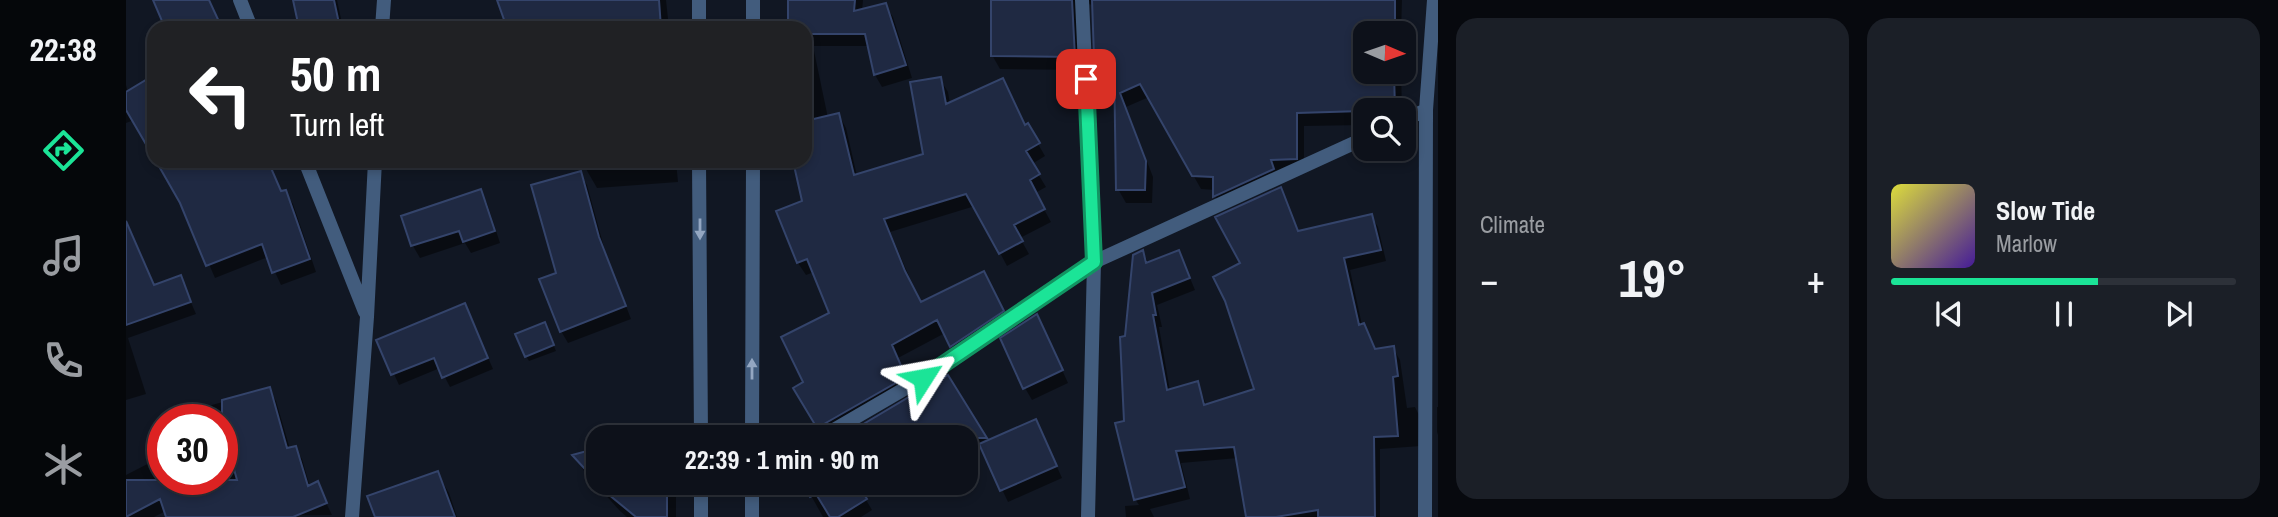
<!DOCTYPE html>
<meta charset="utf-8">
<style>
body{margin:0;font-family:"Archivo Narrow",sans-serif;background:#1b1f27;color:#f1f3f6;height:100vh;display:flex;flex-direction:column;font-size:26px;white-space:nowrap}
*{box-sizing:border-box;margin:0}
p{font-size:23px;color:#9a9da2}
.icon{flex:none;width:38px;height:38px;fill:none;stroke:currentColor;stroke-width:2;stroke-linecap:round;stroke-linejoin:round}
.map{position:relative;flex:1;overflow:hidden}
.details{display:flex;flex-direction:column;gap:18px;padding:18px;background:#07090e;width:840px}
.details>*{flex:none}
.banner{position:absolute;left:21px;top:21px;width:665px;height:147px;border-radius:21px;box-shadow:0 4px 10px #0003,0 0 0 2px #2d3139;background:#202124;color:#fff;overflow:hidden}
.needle{width:46px;rotate:92deg}
.controls{position:absolute;left:1227px;top:21px;display:grid;gap:14px}
.controls a{display:grid;place-items:center;width:63px;height:63px;border-radius:14px;background:#0d111a;box-shadow:0 4px 10px #0003,0 0 0 2px #2d3139;font-size:35px}
.speed{position:absolute;left:21px;top:404px;display:flex;gap:14px;font-size:35px;font-weight:700;text-align:center}
.speed>*{display:grid;place-content:center;width:91px;height:91px;border-radius:50%;background:#0d111a;box-shadow:0 4px 10px #0003,0 0 0 2px #2d3139;line-height:1}
.speed .limit{border:10px solid #d22;background:#fff;color:#111}
.pin{position:absolute;display:grid;place-items:center;width:60px;height:60px;color:#fff;margin:-30px;border-radius:14px;box-shadow:0 4px 10px #0006}
.me{position:absolute;width:77px;margin:-38px;rotate:56deg;stroke-linejoin:round;filter:drop-shadow(0 0 5px #0008)}
.turn{display:flex;align-items:center;gap:24px;height:147px;padding:0 28px;font-size:32px}
.turn .icon{width:91px;height:91px;stroke-width:2.5}
.turn b{display:block;font-size:49px;line-height:60px}
.big{font-size:52px;font-weight:800;line-height:1.1}
.details .widget{flex:1;display:flex;flex-direction:column;justify-content:center;gap:10px;min-width:0;padding:0 24px;border-radius:21px;background:#1b1f27}
.song{display:flex;align-items:center;gap:21px}
.cover{width:84px;height:84px;border-radius:10px;background:linear-gradient(135deg,hsl(60 70% 55%),hsl(260 70% 35%))}
.played{height:7px;border-radius:4px;background:linear-gradient(90deg,#1be497 60%,#2d3139 60%)}
.keys{display:flex;justify-content:space-around;direction:ltr}
.heat{display:flex;justify-content:space-between;align-items:center;font-size:38px;direction:ltr}
.details .tiles{flex:1;display:grid;gap:18px;grid-template-columns:repeat(2,1fr)}
.trip{position:absolute;left:460px;top:425px;width:392px;height:70px;border-radius:21px;background:#0d111a;box-shadow:0 4px 10px #0003,0 0 0 2px #2d3139;font-weight:800;line-height:70px;text-align:center}
main{display:flex;flex:1;min-height:0}
.dock{display:flex;flex-direction:column;width:126px;justify-content:space-around;align-items:center;background:#05070a;color:#9a9da2}
.dock .icon{width:49px;height:49px}
.dock .selected{color:#1be497}
.dock b{font-size:32px;color:#f1f3f6}
.map>svg:first-child{display:block}
.shadow{fill:#0007}
.building{fill:#1f2942;stroke:#34446b;stroke-width:2}
.lines{fill:none;stroke-linecap:round;stroke-linejoin:round}
.minor{stroke:#425c7d;stroke-width:14}
.tertiary{stroke:#425c7d;stroke-width:14}
.oneway{fill:#94a7c2}
.route-casing{stroke:#129462;stroke-width:18}
.route{stroke:#1be497;stroke-width:12}
</style>
<main>
<nav class="dock">
<b>22:38</b>
<svg class="icon selected" aria-label="directions" viewBox="0 0 24 24"><path d="M12 3l9 9-9 9-9-9zM9 14v-3h6M13 9l2 2-2 2"/></svg>
<svg class="icon" aria-label="music" viewBox="0 0 24 24"><path d="M9 18V5l10-2v13"/><circle cx="6" cy="18" r="3"/><circle cx="16" cy="16" r="3"/></svg>
<svg class="icon" aria-label="phone" viewBox="0 0 24 24"><path d="M5 4h4l2 5-3 2q2 4 5 5l2-3 5 2v4C11 20 4 13 5 4z"/></svg>
<svg class="icon" aria-label="climate" viewBox="0 0 24 24"><path d="M12 3v18M4 7l16 10M4 17L20 7"/></svg>
</nav>
<div class="map">
<svg width="1312" height="517" viewBox="0 0 1312 517">
<rect width="100%" height="100%" fill="#111723"/>
<!-- shadow -->
<path class="shadow" d="M169 0H211L217 28H174Z
M373 0H540L543 28H382Z
M664 0H737L736 11 759 5 767 17 786 78 756 87 749 75 743 46H687L702 118 713 115 720 128 731 176 799 155 814 79 822 92 824 104 899 127 901 125 919 156 906 164 920 187 909 193 925 222 894 238 903 254 881 266 849 206 764 232 795 304 865 285 884 325 833 358 819 333 772 358 786 390 698 438 669 389 679 383 705 314 688 272 680 275 672 263 652 212 678 202 668 161H679V28H664Z
M867 0H1276L1275 33H1239V72H1275L1276 110H1239V125L1178 126V172L1097 210 1089 196V190L1075 189 1023 97 1000 107 1027 177 1026 203H1000L992 189 989 71 978 70 970 57 966 5 963 4 954 10 956 70 874 69 866 55Z
M28 77V155L8 120 0 123V85L2 93Z
M32 161H142L156 193 159 192 167 204 190 272 155 285 142 257 89 278 56 202Z
M460 161H550L552 182 471 188 460 169Z
M454 173 461 185 479 251 505 319 442 343 435 331 432 274Z
M1154 189 1173 233 1245 216 1252 227 1260 261 1224 270 1236 325 1244 336 1250 351 1267 348 1274 360 1281 408 1289 407 1295 419V446L1254 449V517H1119L1112 458 1055 463 1064 499 1024 509 1028 517H1000L999 506 1013 505 1009 499 1000 422 1001 337 1017 252 1023 264 1053 252 1069 290 1031 305 1036 327H1033L1044 391 1071 383 1081 406 1130 391 1116 264Z
M354 192 361 203 374 243 345 253 339 243 294 258 287 246 277 217Z
M0 222 29 287 54 277 70 314 2 338 20 394 0 400Z
M344 316 367 369 324 387 314 368 273 385 253 341Z
M917 328 942 383 906 400 899 388Z
M421 330 430 351 403 361 400 356Z
M821 378 860 439 840 450V438H716Z
M143 389 150 401 164 449 169 448 176 459 184 487 191 484 206 515 42 517 40 511 28 517H0V475L37 456V480H96V420H40L39 418Z
M1311 407H1312V435L1311 432Z
M910 421 936 478 882 502 855 445Z
M540 431 544 438H516Z
M472 449V483H550V517H501L494 511 458 471 449 456Z
M311 473 323 493 331 517H251Z
M678 483H752L736 493 746 510 735 517H697Z"/>
<!-- building -->
<path class="building" d="M27 0H83L96 28H39Z
M167 0H208L214 28H173Z
M371 0H533L535 28H381Z
M662 0H729L728 11 760 3 780 65 748 75 739 34H679V28H662Z
M865 0H946L949 57 865 56Z
M966 0H1269V33H1239V72H1268L1269 110 1171 113V159L1145 160 1148 169 1087 197V177L1066 176 1014 84 994 93 1020 161 1019 190H990L988 60H984V57H968Z
M28 75V158L0 110V92Z
M815 77 820 104 877 78 899 125 902 123 914 143 900 151 914 174 904 180 919 209 888 225 897 241 873 254 840 194 758 219 779 271 795 302 858 271 878 311 824 347 811 320 766 345 780 377 691 428 667 388 677 382 655 337 703 313 681 259 671 263 650 211 676 201 667 161H679V121L713 113 728 175 797 154 784 82Z
M30 161H142L155 191 160 190 184 259 146 273 136 244 80 266 54 203Z
M455 171 473 237 500 306 434 332 413 279 430 273 405 185Z
M1155 187 1172 231 1246 214 1255 250 1218 258 1233 325 1238 323 1249 349 1268 346 1272 376 1267 377 1272 436 1248 437 1249 517H1192V510L1150 517H1120L1108 447 1050 451 1059 487 1008 500 989 423 998 421 994 337 999 336 1007 255 1017 250 1020 263 1053 250 1064 278 1026 293 1030 315H1027L1041 390 1072 381 1078 405 1128 389 1099 301 1087 277 1114 263 1089 217Z
M355 189 369 231 337 242 333 231 285 246 275 216Z
M0 221 28 285 55 275 65 302 0 325Z
M339 303 362 358 316 378 308 358 265 375 250 340Z
M911 314 937 370 897 389 874 338Z
M419 322 428 345 399 357 389 334Z
M822 375 861 438H714L788 394 789 396Z
M144 387 161 448 170 446 182 486 192 481 201 503 167 517H40L34 499 0 517V480H111L96 426V400Z
M910 419 931 466 874 491 853 444Z
M472 448V483H541V517H510L482 494 446 455Z
M312 471 329 517H249L241 496Z
M676 483H731L741 499 712 517H704L690 494 684 497Z"/>
<g class="lines">
<!-- minor -->
<path class="minor" d="M114 0 125 28
M956 0 968 262 962 517
M256 28 258 0
M1278 120 1300 110
M179 161 239 312
M694 438 797 378 968 262 1239 138
M226 517 241 317 249 161
M1299 517 1300 110 1308 0"/>
<!-- tertiary -->
<path class="tertiary" d="M573 0V28
M627 28V0
M573 161 575 438
M626 438 627 161
M575 483V517
M626 483V517"/>
</g>
<!-- one-way arrows -->
<defs><path id="oneway-solid" d="M-6-.8H1V-3.2L6.5 0L1 3.2V.8H-6Z" transform="scale(1.75)"/></defs>
<g class="oneway">
<use href="#oneway-solid" transform="translate(574 229) rotate(90)"/>
<use href="#oneway-solid" transform="translate(626 369) rotate(-90)"/>
</g>
<g class="lines">
<!-- route casing -->
<g class="route-casing">
<path id="route" d="M797 378 968 262 960 79"/>
</g>
<!-- route -->
<use href="#route" class="route"/>
</g>
</svg>
<div class="controls">
<a><svg class="needle" viewBox="-14 -14 28 28"><path d="M0-13l5 13h-10z" fill="#e53935"/><path d="M0 13l5-13h-10z" fill="#9a9da2"/></svg></a>
<a><svg class="icon" aria-label="search" viewBox="0 0 24 24"><circle cx="10" cy="10" r="6"/><path d="M15 15l6 6"/></svg></a>
</div>
<div class="speed"><div class="limit">30</div></div>
<div class="pin" style="left:960px;top:79px;background:#d93025"><svg class="icon" aria-label="arrive" viewBox="0 0 24 24"><path d="M6 21V4h12l-3 4 3 4H6"/></svg></div>
<svg class="me" style="left:797px;top:378px" viewBox="-20 -20 40 40"><path d="M0-17L14 15 0 8-14 15z" fill="#1be497" stroke="#fff" stroke-width="4"/></svg>
<div class="trip">22:39 · 1 min · 90 m</div>
<div class="banner">
<div class="turn"><svg class="icon" aria-label="left" viewBox="0 0 24 24"><path d="M17 20v-9H6M10 6l-5 5 5 5"/></svg><div><b>50 m</b>Turn left</div></div>
</div>
</div>
<section class="details">
<div class="tiles">
<div class="widget"><p>Climate</p>
<div class="heat"><a>−</a><b class="big">19°</b><a>+</a></div>
</div>
<div class="widget">
<div class="song"><i class="cover"></i><div><b>Slow Tide</b><p>Marlow</p></div></div>
<div class="played"></div>
<div class="keys"><svg class="icon" aria-label="previous" viewBox="0 0 24 24"><path d="M18 5L8 12l10 7zM5 5v14"/></svg><svg class="icon" aria-label="pause" viewBox="0 0 24 24"><path d="M8 5v14M16 5v14"/></svg><svg class="icon" aria-label="next" viewBox="0 0 24 24"><path d="M6 5l10 7-10 7zM19 5v14"/></svg></div>
</div>
</div>
</section>
</main>
